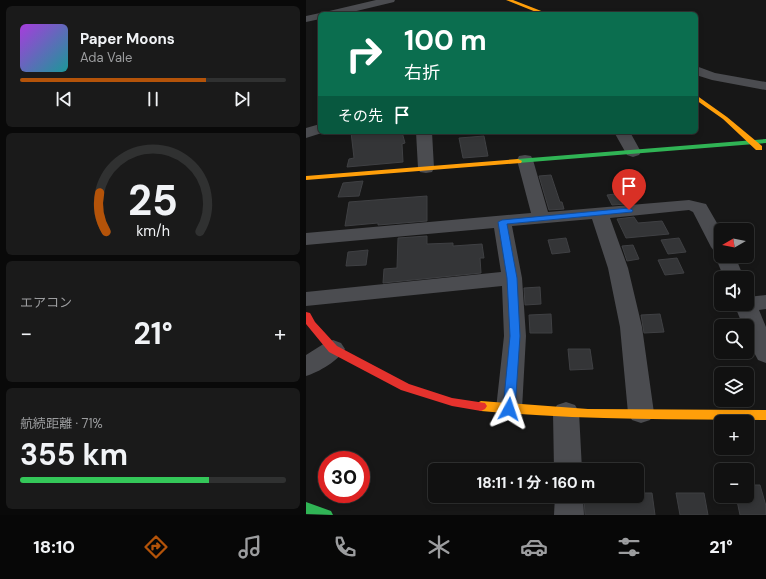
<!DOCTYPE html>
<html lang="ja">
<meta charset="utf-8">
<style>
body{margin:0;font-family:"DM Sans","Noto Sans JP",sans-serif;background:#1a1a1a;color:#f1f3f6;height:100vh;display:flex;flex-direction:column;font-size:15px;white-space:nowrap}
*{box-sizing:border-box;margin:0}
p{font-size:13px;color:#9c9d9f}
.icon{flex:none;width:22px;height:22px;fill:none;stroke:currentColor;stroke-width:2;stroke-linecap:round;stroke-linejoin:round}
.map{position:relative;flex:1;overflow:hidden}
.panel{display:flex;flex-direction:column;gap:6px;padding:6px;background:#090909;width:306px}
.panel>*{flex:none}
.top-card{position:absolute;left:12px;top:12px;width:380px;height:122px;border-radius:6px;box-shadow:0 2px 6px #0003,0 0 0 1px #303131;background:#0b6e4f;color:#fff;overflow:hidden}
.needle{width:26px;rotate:261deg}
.buttons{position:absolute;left:408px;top:223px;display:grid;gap:8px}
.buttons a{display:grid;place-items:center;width:40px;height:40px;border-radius:6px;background:#111;box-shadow:0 2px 6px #0003,0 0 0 1px #303131;font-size:20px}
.speed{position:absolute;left:12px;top:451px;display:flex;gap:8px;font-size:20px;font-weight:700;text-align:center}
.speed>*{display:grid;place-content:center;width:52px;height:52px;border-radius:50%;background:#111;box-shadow:0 2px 6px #0003,0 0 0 1px #303131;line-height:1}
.speed .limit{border:6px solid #d22;background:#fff;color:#111}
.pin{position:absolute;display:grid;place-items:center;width:34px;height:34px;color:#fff;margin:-41px -17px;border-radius:50% 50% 50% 0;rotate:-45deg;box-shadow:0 0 4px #0007}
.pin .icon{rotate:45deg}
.me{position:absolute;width:44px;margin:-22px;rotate:5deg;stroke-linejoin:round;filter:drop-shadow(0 0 3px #0008)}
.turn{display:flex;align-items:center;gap:14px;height:84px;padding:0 20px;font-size:18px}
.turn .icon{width:52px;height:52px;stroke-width:2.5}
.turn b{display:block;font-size:28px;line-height:34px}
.then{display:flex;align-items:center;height:38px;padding:0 20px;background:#0003;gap:8px;font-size:15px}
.big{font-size:30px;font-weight:700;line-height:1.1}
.panel .card{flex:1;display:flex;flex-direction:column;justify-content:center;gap:6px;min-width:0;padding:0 14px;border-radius:6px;background:#1a1a1a}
.panel .dial{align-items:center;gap:0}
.dial svg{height:104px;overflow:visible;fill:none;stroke:#303131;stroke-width:7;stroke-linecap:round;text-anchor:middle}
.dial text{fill:#f1f3f6;stroke:none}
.song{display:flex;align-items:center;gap:12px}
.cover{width:48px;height:48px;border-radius:6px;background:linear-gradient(135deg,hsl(280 70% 55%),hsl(180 70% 35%))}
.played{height:4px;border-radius:2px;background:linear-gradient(90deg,#b45309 70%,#303131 70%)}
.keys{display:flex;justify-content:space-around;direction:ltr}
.heat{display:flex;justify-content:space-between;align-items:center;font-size:22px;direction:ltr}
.charge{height:6px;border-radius:3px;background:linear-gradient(90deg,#34c759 71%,#303131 0)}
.trip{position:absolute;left:122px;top:463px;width:216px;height:40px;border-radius:6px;background:#111;box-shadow:0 2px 6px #0003,0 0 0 1px #303131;font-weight:700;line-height:40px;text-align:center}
.dock{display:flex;height:64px;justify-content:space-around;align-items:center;background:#070707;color:#9c9d9f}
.dock .icon{width:28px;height:28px}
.dock .current{color:#b45309}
.dock b{font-size:18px;color:#f1f3f6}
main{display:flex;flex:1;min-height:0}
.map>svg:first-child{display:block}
.building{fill:#343537;stroke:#3f4043}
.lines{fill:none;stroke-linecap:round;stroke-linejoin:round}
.street{fill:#4b4c50;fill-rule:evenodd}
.fast{fill:#30b455;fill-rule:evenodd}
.slow{fill:#ff9f0a;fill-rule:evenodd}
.jam{fill:#e5322d;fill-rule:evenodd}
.route{fill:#1a73e8;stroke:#114b97}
</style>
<main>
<section class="panel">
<div class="card">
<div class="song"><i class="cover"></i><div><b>Paper Moons</b><p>Ada Vale</p></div></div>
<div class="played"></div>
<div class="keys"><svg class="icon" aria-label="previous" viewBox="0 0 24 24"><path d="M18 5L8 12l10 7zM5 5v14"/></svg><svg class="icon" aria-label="pause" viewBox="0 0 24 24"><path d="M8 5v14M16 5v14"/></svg><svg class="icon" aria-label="next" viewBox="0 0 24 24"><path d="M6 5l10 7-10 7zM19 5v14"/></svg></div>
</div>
<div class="card dial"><svg viewBox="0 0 100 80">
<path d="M14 69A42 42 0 1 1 86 69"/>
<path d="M14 69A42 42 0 0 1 9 39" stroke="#b45309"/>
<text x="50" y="56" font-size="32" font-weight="700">25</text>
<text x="50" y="72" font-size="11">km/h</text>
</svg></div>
<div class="card"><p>エアコン</p>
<div class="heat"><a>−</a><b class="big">21°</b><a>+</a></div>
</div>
<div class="card"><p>航続距離 · 71%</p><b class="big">355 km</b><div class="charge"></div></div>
</section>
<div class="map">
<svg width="460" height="515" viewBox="0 0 460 515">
<rect width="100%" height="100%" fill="#171717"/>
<!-- building -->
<path class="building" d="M45 132H96L99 143 96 144 97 162 41 167 43 159 48 158Z
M178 136 182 156 157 158 153 138Z
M245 175 254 202H256L258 209 243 210 233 176Z
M57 181 53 196 32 197 37 183Z
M317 193 321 204 306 205 301 195Z
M121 196V221L72 225V223L39 226 43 202Z
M328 217 332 223 356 221 363 234 320 238 311 219Z
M121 236V244L147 243V246L176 244 178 258H174L175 273 77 283 78 269 91 268 92 238Z
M260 238 264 252 246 254 242 240Z
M373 238 380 252 362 254 355 240Z
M327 245 333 259 321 261 316 246Z
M62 250 60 265 40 266 42 252Z
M371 258 378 273 359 275 352 260Z
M234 287 235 304 219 305 218 288Z
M245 314 246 333H224L223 315Z
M354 314 358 332 338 333 335 315Z
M262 349H284L287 369 264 370Z
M441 485H454L460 506V515H434L430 496H441Z
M331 493H346L349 515H279L278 496H331Z
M370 493H398L402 515H374Z"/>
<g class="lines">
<!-- street -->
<path class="street" d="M70 0H89L88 2 38 14H14V19L0 22V16L14 13H18L19 12Z
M390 66 409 73 460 82V90L406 80 390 75Z
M14 124V132H19L0 138V128Z
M110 132H126L128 168 126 172 120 173 114 172 112 168Z
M308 132H324L335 152 333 155 327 157 321 155Z
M219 155 225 156 227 160 242 212 383 200 400 204 415 230V256H429L438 278H418L409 256 412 252 408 251 405 247 387 212 383 210 304 218 322 268 336 327 348 413 344 420 335 423 326 420 322 413 314 327 302 268 286 219 206 226 216 278 220 336 216 409 212 416 203 419 194 416 190 409 198 336 196 286 0 306V292L195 272 188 228 0 245V233L225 213 211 160 213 156Z
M460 295V309L453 310 460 327V363L452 360C446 349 441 338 441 326H437L428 304H441V297Z
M27 340 35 343 39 349C32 361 13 372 0 376V355L19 343Z
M260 402 269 405 273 412 276 470H248L247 412 251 405Z
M249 496H277L278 515H248Z"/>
<!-- fast -->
<path class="fast" d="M460 139V143L212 163 208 161 212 159Z
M0 502 25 511 27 515 0 514Z"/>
<!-- slow -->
<path class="slow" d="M200 0H207L243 14H235Z
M390 95 421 117 456 146V150H450L417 119 390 100Z
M212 159 216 161 215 163 0 180V176Z
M175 401 282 409 460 410V420C365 419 270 420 175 411L171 409 169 406 171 403Z"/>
<!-- jam -->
<path class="jam" d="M0 312 4 313 9 322 31 346 103 384 146 398 179 403 181 406 179 409 175 411 146 406 95 390 23 352 0 324Z"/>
</g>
<!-- route -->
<path class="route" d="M323 208 327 210 326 212 201 224 211 278 214 336 209 409 207 412 203 413 199 412 197 409 204 336 201 278 192 222 196 220Z"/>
</svg>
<div class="buttons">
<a><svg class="needle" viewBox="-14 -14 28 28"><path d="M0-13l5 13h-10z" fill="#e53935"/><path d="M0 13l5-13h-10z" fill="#9c9d9f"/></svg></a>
<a><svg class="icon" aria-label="sound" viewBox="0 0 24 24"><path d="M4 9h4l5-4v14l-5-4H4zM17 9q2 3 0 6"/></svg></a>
<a><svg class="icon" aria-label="search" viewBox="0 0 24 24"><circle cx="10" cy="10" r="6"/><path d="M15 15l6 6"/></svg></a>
<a><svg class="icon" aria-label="layers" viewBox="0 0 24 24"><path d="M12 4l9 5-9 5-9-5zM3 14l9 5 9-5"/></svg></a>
<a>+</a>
<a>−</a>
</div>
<div class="speed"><div class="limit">30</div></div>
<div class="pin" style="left:323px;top:210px;background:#d93025"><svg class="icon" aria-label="arrive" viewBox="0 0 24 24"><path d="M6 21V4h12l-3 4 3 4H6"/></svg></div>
<svg class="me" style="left:203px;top:409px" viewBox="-20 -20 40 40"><path d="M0-17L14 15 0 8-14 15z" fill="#1a73e8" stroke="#fff" stroke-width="4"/></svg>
<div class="trip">18:11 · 1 分 · 160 m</div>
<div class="top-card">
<div class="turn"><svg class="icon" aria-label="right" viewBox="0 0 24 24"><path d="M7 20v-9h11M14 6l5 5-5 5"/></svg><div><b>100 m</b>右折</div></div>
<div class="then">その先<svg class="icon" aria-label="arrive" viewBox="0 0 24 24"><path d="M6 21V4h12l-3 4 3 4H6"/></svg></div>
</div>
</div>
</main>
<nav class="dock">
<b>18:10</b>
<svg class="icon current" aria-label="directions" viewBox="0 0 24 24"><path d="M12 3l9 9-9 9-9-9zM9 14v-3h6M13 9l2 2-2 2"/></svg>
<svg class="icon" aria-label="music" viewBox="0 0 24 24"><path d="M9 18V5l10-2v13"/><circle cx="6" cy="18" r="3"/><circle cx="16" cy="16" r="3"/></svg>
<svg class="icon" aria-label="phone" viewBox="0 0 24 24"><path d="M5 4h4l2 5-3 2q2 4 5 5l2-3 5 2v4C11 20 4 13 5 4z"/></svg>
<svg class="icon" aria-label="climate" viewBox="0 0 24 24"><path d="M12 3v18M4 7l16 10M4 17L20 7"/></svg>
<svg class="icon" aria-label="car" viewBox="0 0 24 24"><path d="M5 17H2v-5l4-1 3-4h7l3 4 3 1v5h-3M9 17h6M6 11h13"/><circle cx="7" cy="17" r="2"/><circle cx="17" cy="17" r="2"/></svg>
<svg class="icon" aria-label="filters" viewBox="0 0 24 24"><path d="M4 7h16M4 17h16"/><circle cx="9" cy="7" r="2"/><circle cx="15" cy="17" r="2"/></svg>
<b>21°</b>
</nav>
